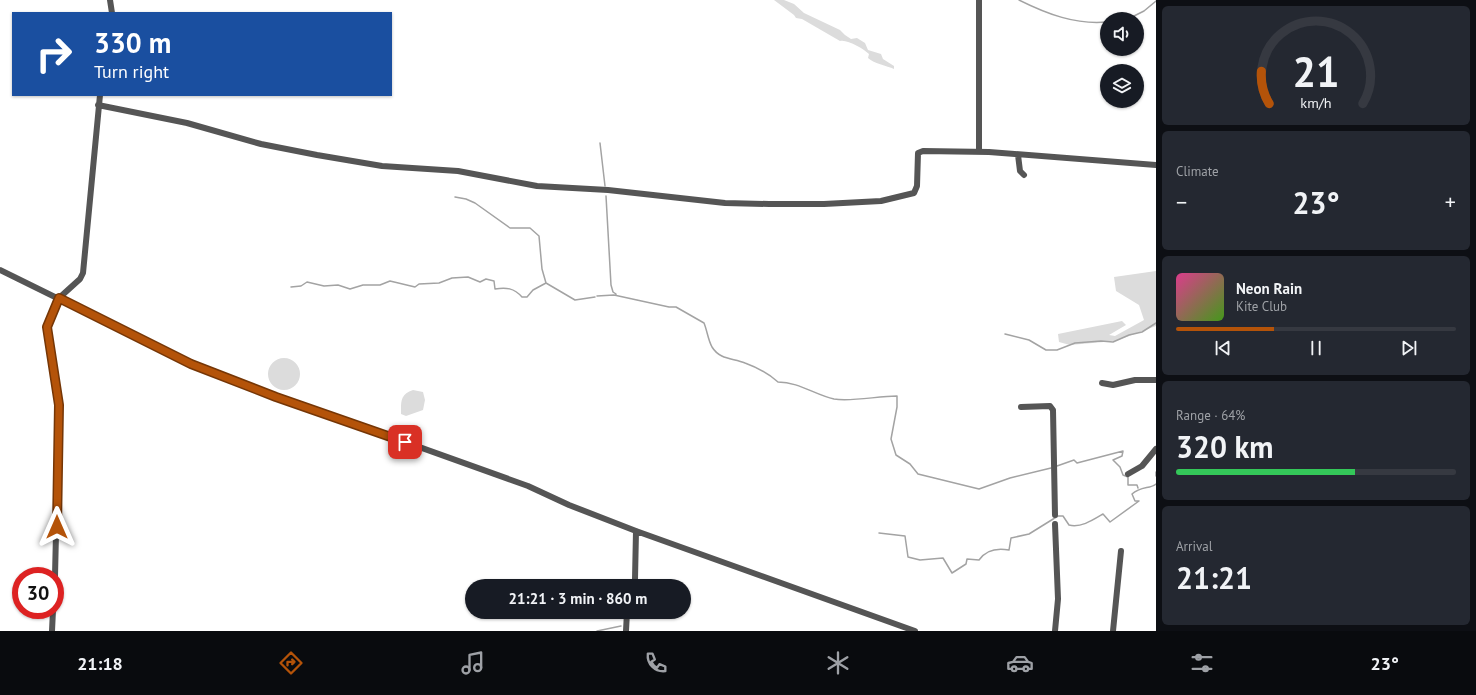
<!DOCTYPE html>
<meta charset="utf-8">
<style>
body{margin:0;font-family:"PT Sans",sans-serif;background:#242831;color:#f1f3f6;height:100vh;display:flex;flex-direction:column;font-size:15px;white-space:nowrap}
*{box-sizing:border-box;margin:0}
p{font-size:13px;color:#9ea1a6}
.icon{flex:none;width:22px;height:22px;fill:none;stroke:currentColor;stroke-width:2;stroke-linecap:round;stroke-linejoin:round}
.map{position:relative;flex:1;overflow:hidden}
.sheet{display:flex;flex-direction:column;gap:6px;padding:6px;background:#0d0f14;width:320px}
.sheet>*{flex:none}
.banner{position:absolute;left:12px;top:12px;width:380px;height:84px;border-radius:0px;box-shadow:0 1px 3px #0004;background:#1a4fa0;color:#fff;overflow:hidden}
.tools{position:absolute;left:1100px;top:12px;display:grid;gap:8px}
.tools a{display:grid;place-items:center;width:44px;height:44px;border-radius:50%;background:#171b24;box-shadow:0 1px 3px #0004;font-size:20px}
.speed{position:absolute;left:12px;top:567px;display:flex;gap:8px;font-size:20px;font-weight:700;text-align:center}
.speed>*{display:grid;place-content:center;width:52px;height:52px;border-radius:50%;background:#171b24;box-shadow:0 1px 3px #0004;line-height:1}
.speed .limit{border:6px solid #d22;background:#fff;color:#111}
.pin{position:absolute;display:grid;place-items:center;width:34px;height:34px;color:#fff;margin:-17px;border-radius:8px;box-shadow:0 2px 6px #0006}
.me{position:absolute;width:44px;margin:-22px;rotate:0deg;stroke-linejoin:round;filter:drop-shadow(0 0 3px #0008)}
.turn{display:flex;align-items:center;gap:14px;height:84px;padding:0 16px;font-size:18px}
.turn .icon{width:52px;height:52px;stroke-width:2.5}
.turn b{display:block;font-size:28px;line-height:34px}
.big{font-size:30px;font-weight:800;line-height:1.1}
.sheet .widget{flex:1;display:flex;flex-direction:column;justify-content:center;gap:6px;min-width:0;padding:0 14px;border-radius:6px;background:#242831}
.sheet .dial{align-items:center;gap:0}
.dial svg{height:104px;overflow:visible;fill:none;stroke:#363941;stroke-width:7;stroke-linecap:round;text-anchor:middle}
.dial text{fill:#f1f3f6;stroke:none}
.song{display:flex;align-items:center;gap:12px}
.cover{width:48px;height:48px;border-radius:6px;background:linear-gradient(135deg,hsl(330 70% 55%),hsl(100 70% 35%))}
.played{height:4px;border-radius:2px;background:linear-gradient(90deg,#b45309 35%,#363941 35%)}
.keys{display:flex;justify-content:space-around;direction:ltr}
.heat{display:flex;justify-content:space-between;align-items:center;font-size:22px;direction:ltr}
.charge{height:6px;border-radius:3px;background:linear-gradient(90deg,#34c759 64%,#363941 0)}
.trip{position:absolute;left:465px;top:579px;width:226px;height:40px;border-radius:20px;background:#171b24;box-shadow:0 1px 3px #0004;font-weight:800;line-height:40px;text-align:center}
.tab-bar{display:flex;height:64px;justify-content:space-around;align-items:center;background:#090b0e;color:#9ea1a6}
.tab-bar .icon{width:28px;height:28px}
.tab-bar .active{color:#b45309}
.tab-bar b{font-size:18px;color:#f1f3f6}
main{display:flex;flex:1;min-height:0}
.map>svg:first-child{display:block}
.green{fill:#dcdcdc}
.lines{fill:none;stroke-linecap:round;stroke-linejoin:round}
.stream{stroke:#a3a3a3;stroke-width:1.5}
.minor{stroke:#555;stroke-width:6}
.route-casing{stroke:#753606;stroke-width:10}
.route{stroke:#b45309;stroke-width:7}
</style>
<main>
<div class="map">
<svg width="1156" height="631" viewBox="0 0 1156 631">
<rect width="100%" height="100%" fill="#fff"/>
<!-- green -->
<path class="green" d="M774 0H784L794 4 804 13 840 30 845 35 851 39 857 38 865 43 868 50 881 54 883 59 894 66V69C887 66 873 63 868 58L869 54C864 49 847 39 840 41L802 19 796 18 794 15Z
M1156 271V326L1113 342 1115 341 1070 345 1059 342 1058 334 1122 321 1126 325 1109 335 1115 336 1144 320 1139 305 1116 291 1114 277Z
M268 374a16 16 0 1 1 32 0a16 16 0 1 1-32 0Z
M413 390 423 392 425 400 423 410 406 416 401 414C401 402 400 394 413 390Z"/>
<g class="lines">
<!-- stream -->
<path class="stream" d="M1019 0C1047 14 1076 25 1107 22
M1128 19 1144 11 1156 1
M600 143 605 186
M606 196 611 285 613 292 616 294
M455 197 466 199 475 203 510 228H530L539 236 542 269 546 283
M291 287 301 286 307 282 324 286 338 285 350 289 363 285H380L390 281 415 287 419 284 439 283 452 278 468 277 480 282 486 279 494 281 495 289C506 287 514 288 522 297H527L533 290 546 283 575 300 595 297
M597 296 614 295 669 307H676L704 323C707 330 708 340 712 347 720 360 733 358 745 363 756 367 769 374 778 382 799 382 815 395 834 399 851 402 878 396 897 396V407L891 439 896 455 910 464 918 474 979 489 1010 478 1051 468
M1005 334 1029 340 1046 350H1057L1075 343 1101 341 1113 342 1129 335 1142 332 1156 323
M1057 466 1074 460 1077 463 1123 451 1122 456 1113 460 1120 467 1123 475 1128 477V485H1137L1138 488
M1156 472V476
M879 533 905 536 908 557 920 560 943 558 952 573 966 564 967 559 979 560C986 550 998 548 1009 550L1011 538 1029 534 1058 516H1063L1069 525C1081 528 1093 520 1103 514L1110 522 1139 501H1135L1132 494C1141 486 1150 489 1156 484
M597 631 621 626"/>
<!-- minor -->
<path class="minor" d="M110 0 112 13
M98 105 187 123 261 144 317 155 382 166 458 171 537 186 608 190 725 203 769 204H824L881 201 914 193 917 186 918 153 923 151 989 152 1156 165
M979 152V0
M1018 155 1020 171 1024 175
M0 270 191 364 232 380 528 486 569 505 636 531 915 631
M1102 383 1113 385 1135 380H1156
M1021 407 1050 406 1053 410 1055 515
M1128 474 1142 466 1156 449
M55 576 59 405 47 327 59 298 80 279 83 273 100 95
M634 586 635 579 636 531
M52 631 53 610
M626 631 627 612
M1055 631 1058 599 1055 524
M1113 631 1121 551"/>
</g>
<g class="lines">
<!-- route casing -->
<g class="route-casing">
<path id="route" d="M57 527 59 405 47 327 59 298 191 364 276 397 405 442"/>
</g>
<!-- route -->
<use href="#route" class="route"/>
</g>
</svg>
<div class="tools">
<a><svg class="icon" aria-label="sound" viewBox="0 0 24 24"><path d="M4 9h4l5-4v14l-5-4H4zM17 9q2 3 0 6"/></svg></a>
<a><svg class="icon" aria-label="layers" viewBox="0 0 24 24"><path d="M12 4l9 5-9 5-9-5zM3 14l9 5 9-5"/></svg></a>
</div>
<div class="speed"><div class="limit">30</div></div>
<div class="pin" style="left:405px;top:442px;background:#d93025"><svg class="icon" aria-label="arrive" viewBox="0 0 24 24"><path d="M6 21V4h12l-3 4 3 4H6"/></svg></div>
<svg class="me" style="left:57px;top:527px" viewBox="-20 -20 40 40"><path d="M0-17L14 15 0 8-14 15z" fill="#b45309" stroke="#fff" stroke-width="4"/></svg>
<div class="trip">21:21 · 3 min · 860 m</div>
<div class="banner">
<div class="turn"><svg class="icon" aria-label="right" viewBox="0 0 24 24"><path d="M7 20v-9h11M14 6l5 5-5 5"/></svg><div><b>330 m</b>Turn right</div></div>
</div>
</div>
<section class="sheet">
<div class="widget dial"><svg viewBox="0 0 100 80">
<path d="M14 69A42 42 0 1 1 86 69"/>
<path d="M14 69A42 42 0 0 1 8 44" stroke="#b45309"/>
<text x="50" y="56" font-size="32" font-weight="700">21</text>
<text x="50" y="72" font-size="11">km/h</text>
</svg></div>
<div class="widget"><p>Climate</p>
<div class="heat"><a>−</a><b class="big">23°</b><a>+</a></div>
</div>
<div class="widget">
<div class="song"><i class="cover"></i><div><b>Neon Rain</b><p>Kite Club</p></div></div>
<div class="played"></div>
<div class="keys"><svg class="icon" aria-label="previous" viewBox="0 0 24 24"><path d="M18 5L8 12l10 7zM5 5v14"/></svg><svg class="icon" aria-label="pause" viewBox="0 0 24 24"><path d="M8 5v14M16 5v14"/></svg><svg class="icon" aria-label="next" viewBox="0 0 24 24"><path d="M6 5l10 7-10 7zM19 5v14"/></svg></div>
</div>
<div class="widget"><p>Range · 64%</p><b class="big">320 km</b><div class="charge"></div></div>
<div class="widget"><p>Arrival</p><b class="big">21:21</b></div>
</section>
</main>
<nav class="tab-bar">
<b>21:18</b>
<svg class="icon active" aria-label="directions" viewBox="0 0 24 24"><path d="M12 3l9 9-9 9-9-9zM9 14v-3h6M13 9l2 2-2 2"/></svg>
<svg class="icon" aria-label="music" viewBox="0 0 24 24"><path d="M9 18V5l10-2v13"/><circle cx="6" cy="18" r="3"/><circle cx="16" cy="16" r="3"/></svg>
<svg class="icon" aria-label="phone" viewBox="0 0 24 24"><path d="M5 4h4l2 5-3 2q2 4 5 5l2-3 5 2v4C11 20 4 13 5 4z"/></svg>
<svg class="icon" aria-label="climate" viewBox="0 0 24 24"><path d="M12 3v18M4 7l16 10M4 17L20 7"/></svg>
<svg class="icon" aria-label="car" viewBox="0 0 24 24"><path d="M5 17H2v-5l4-1 3-4h7l3 4 3 1v5h-3M9 17h6M6 11h13"/><circle cx="7" cy="17" r="2"/><circle cx="17" cy="17" r="2"/></svg>
<svg class="icon" aria-label="filters" viewBox="0 0 24 24"><path d="M4 7h16M4 17h16"/><circle cx="9" cy="7" r="2"/><circle cx="15" cy="17" r="2"/></svg>
<b>23°</b>
</nav>
